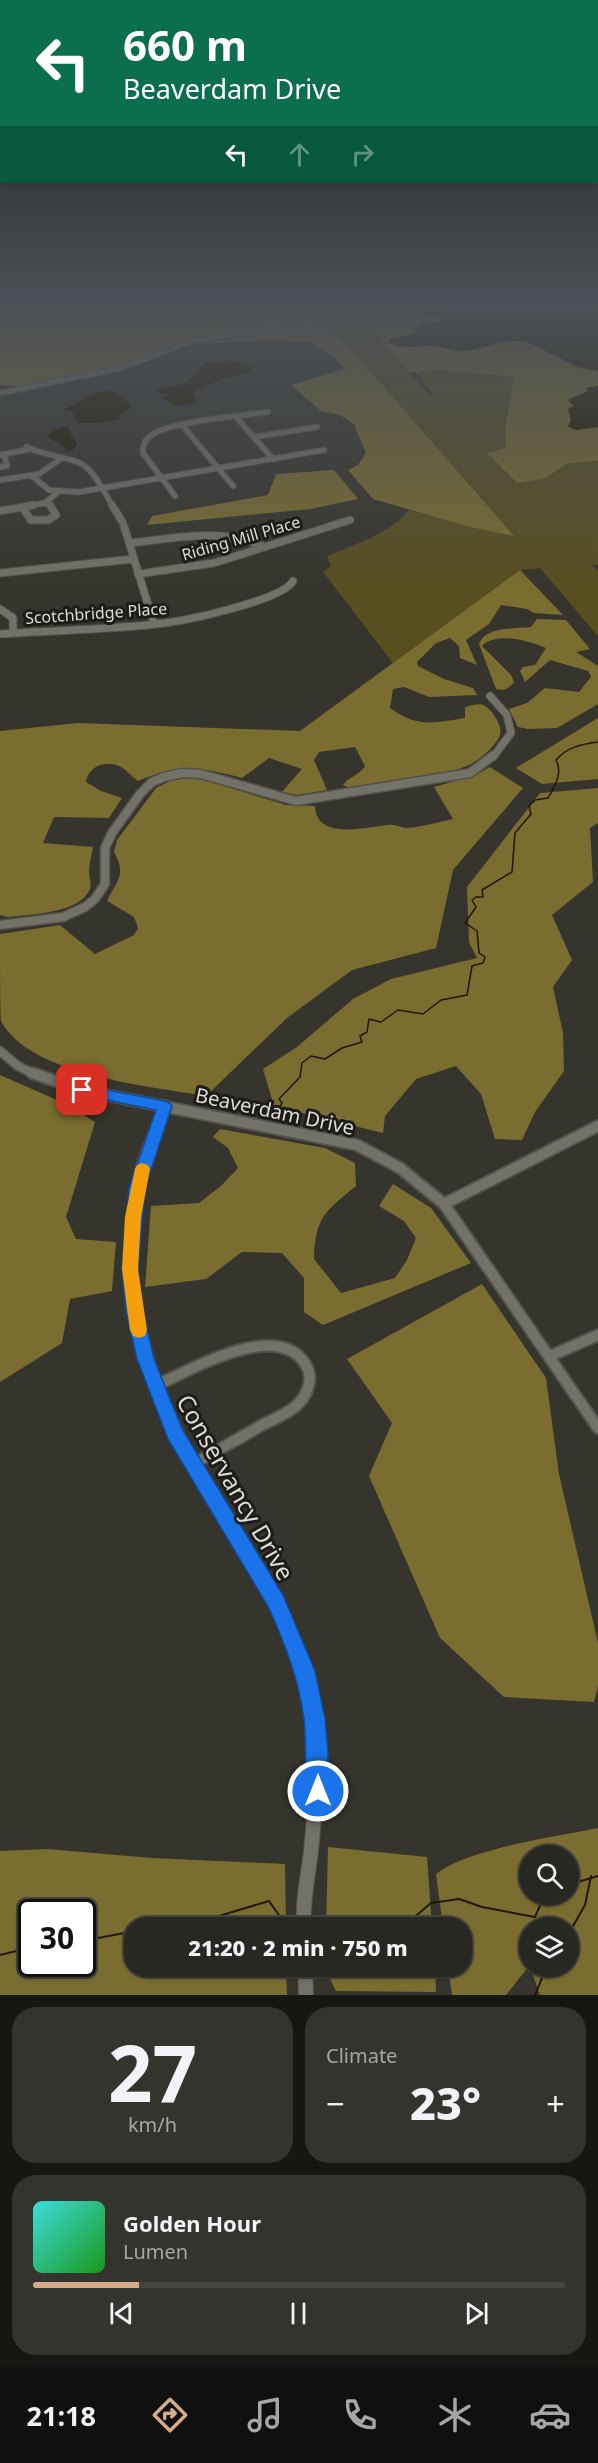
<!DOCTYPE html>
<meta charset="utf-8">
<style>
body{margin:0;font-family:"Noto Sans",sans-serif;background:#34342f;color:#f1f3f6;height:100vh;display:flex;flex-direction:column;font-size:22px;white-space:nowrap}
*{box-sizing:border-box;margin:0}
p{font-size:20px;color:#a5a6a5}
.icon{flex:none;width:33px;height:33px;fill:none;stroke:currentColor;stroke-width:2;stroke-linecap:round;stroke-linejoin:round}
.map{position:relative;height:1995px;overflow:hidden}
.panel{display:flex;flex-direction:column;gap:12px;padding:12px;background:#161613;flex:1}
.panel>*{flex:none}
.banner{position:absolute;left:0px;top:0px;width:598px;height:183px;box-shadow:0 2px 4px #0004,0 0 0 2px #444440;background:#0b6e4f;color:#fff;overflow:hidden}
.fabs{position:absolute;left:519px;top:1845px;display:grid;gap:12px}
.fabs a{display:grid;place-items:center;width:60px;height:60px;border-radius:50%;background:#282822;box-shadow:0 2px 4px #0004,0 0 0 2px #444440;font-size:30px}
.speed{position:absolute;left:18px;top:1899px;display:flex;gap:12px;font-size:30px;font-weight:700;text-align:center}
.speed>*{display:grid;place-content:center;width:78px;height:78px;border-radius:50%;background:#282822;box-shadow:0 2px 4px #0004,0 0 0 2px #444440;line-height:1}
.speed .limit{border:3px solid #111;border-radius:9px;background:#fff;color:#111}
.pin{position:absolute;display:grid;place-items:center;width:51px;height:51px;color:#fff;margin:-26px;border-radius:12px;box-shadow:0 3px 9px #0006}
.me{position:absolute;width:66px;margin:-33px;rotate:0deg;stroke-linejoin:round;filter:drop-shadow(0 0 4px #0008)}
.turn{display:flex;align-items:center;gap:21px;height:126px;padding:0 24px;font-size:27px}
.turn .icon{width:78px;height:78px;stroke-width:2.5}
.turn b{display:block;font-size:42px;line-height:51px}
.lanes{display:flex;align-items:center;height:57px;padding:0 24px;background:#0003;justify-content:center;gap:30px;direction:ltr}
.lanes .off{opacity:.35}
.big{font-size:45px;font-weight:800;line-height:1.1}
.panel .card{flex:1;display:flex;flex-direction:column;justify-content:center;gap:9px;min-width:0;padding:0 21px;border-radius:24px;background:#34342f}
.panel .dial{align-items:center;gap:0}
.dial b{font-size:78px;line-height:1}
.song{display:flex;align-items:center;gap:18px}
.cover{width:72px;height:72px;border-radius:9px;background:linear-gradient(135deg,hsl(180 70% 55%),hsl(120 70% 35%))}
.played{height:6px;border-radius:3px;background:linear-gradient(90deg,#d6ab8b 20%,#444440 20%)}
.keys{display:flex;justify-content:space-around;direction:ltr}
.heat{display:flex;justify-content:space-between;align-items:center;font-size:33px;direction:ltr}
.panel .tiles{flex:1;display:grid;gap:12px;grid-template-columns:1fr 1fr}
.card:last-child{grid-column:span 2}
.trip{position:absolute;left:124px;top:1917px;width:348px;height:60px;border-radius:24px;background:#282822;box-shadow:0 2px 4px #0004,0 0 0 2px #444440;font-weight:800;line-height:60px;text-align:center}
.tabs{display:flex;height:96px;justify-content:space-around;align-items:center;background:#10100e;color:#a5a6a5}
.tabs .icon{width:42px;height:42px}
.tabs .on{color:#d6ab8b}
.tabs b{font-size:27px;color:#f1f3f6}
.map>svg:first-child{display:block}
.green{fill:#584f21}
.forest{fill:#7a6d30;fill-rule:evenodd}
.water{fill:#201900}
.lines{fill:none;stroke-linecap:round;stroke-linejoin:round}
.stream-far1{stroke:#201900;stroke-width:1.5}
.stream{stroke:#201900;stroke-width:2}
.minor-far4-casing{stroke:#53524b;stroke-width:7}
.minor-far3-casing{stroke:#53524b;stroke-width:9}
.minor-far2-casing{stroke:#53524b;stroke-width:11}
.minor-far1-casing{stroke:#53524b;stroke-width:14}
.minor-casing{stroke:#53524b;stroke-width:16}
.minor-far4{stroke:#737269;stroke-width:5}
.minor-far3{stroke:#737269;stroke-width:7}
.minor-far2{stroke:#737269;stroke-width:8}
.minor-far1{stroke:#737269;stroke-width:10}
.minor{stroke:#737269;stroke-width:14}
.route{fill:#1a73e8;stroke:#114b97;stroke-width:1.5}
.slow{fill:#f59e0b}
.labels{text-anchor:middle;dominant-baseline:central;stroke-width:6;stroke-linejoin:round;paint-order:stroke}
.far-street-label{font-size:16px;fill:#dddcd7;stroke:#1d1c19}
.street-label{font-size:20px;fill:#dddcd7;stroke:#1d1c19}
.near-street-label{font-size:24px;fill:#dddcd7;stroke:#1d1c19}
</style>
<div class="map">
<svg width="598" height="1995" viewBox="0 0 598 1995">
<rect width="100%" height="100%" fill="#36352d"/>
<!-- green -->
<path class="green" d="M312 309H351L430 396 433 394 416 372 435 370 514 377 505 429 506 448 487 453 546 478 566 464 598 461V565H592L598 571V636L540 568 520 570 393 663 323 572 331 566 327 556C349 547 397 530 408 510L513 536 364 364Z"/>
<!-- forest -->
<path class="forest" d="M0 309H312L364 364 514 536 466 526 373 499 348 470 358 465 366 453 354 424 340 415 321 411 291 385 345 369 337 360 310 342 269 340 187 345 122 369 23 390 19 386 0 385Z
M351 309 409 310 405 315C419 317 433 310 443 322L419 324 414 334 390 339 399 347C411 346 424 344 436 346 447 348 456 351 468 350 491 349 505 336 530 343 555 351 573 366 598 371V386L587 388 588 391 584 394 575 396V406L568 409 571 420 568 426 576 430 598 427V461L566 464 546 478 517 483 487 453 506 448 505 429 514 377 435 370 410 373Z
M334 470 358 499 310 509 147 525 152 516 268 495 276 474Z
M520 570 563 615 534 613 527 609 501 605 489 624 466 640 477 665 460 658 459 646 450 638 436 643 417 662 418 666 444 679 473 688 477 695 429 697 404 687 393 689 390 708C418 728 433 723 465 718V707C471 706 478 703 483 705 492 709 503 726 500 735 496 746 480 759 471 764 443 778 382 783 349 788L343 785C349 776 359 776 365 766L355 747 319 752 314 760 327 790 297 795 282 792 302 769 269 758 242 778C197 767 182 763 138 781 132 777 126 769 119 766 104 760 88 767 86 782L101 791 122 798 109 818 54 817 43 843 93 847C92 855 89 863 89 871 89 877 92 883 90 889 80 914 30 914 7 917L0 915V731L78 723 300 731Z
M537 619 566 620 590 649 576 652 598 666V704L557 728 528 729 518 727 509 709 527 703 545 688 579 692 591 677 588 671 550 660 525 682 520 671 523 667 535 665 546 648C529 641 496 631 482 646L511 675 514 682C509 689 504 691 496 689L479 644C485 626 515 629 531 627Z
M598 718V779L542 784 516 768Z
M490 767 523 788 453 870 436 948 352 970 287 1018 206 1096C150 1086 30 1076 1 1021 0 1011 0 949 0 934L60 925 95 954 134 935 138 928 134 917 107 901C117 880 127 875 114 852L117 840 156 788 170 781 187 778 204 780 286 805 315 806C316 841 367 827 389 825 395 824 401 828 407 828 422 827 438 822 453 819L434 787 476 775Z
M598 788V823L590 828 593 882 552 915 572 960 553 987 563 1033 564 1071 535 1112 522 1140 495 1139 481 1094 456 1066 416 1079 385 1116 383 1133 274 1106 263 1069 297 1047 353 999 391 979 477 958 469 942 467 887 540 793Z
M0 1075 64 1103 95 1122 66 1217 76 1239 116 1242 112 1291 70 1299 62 1343 0 1382Z
M220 1129 325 1148 355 1163 356 1186C325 1211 315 1218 314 1259L341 1293 395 1278 407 1260 416 1238 404 1221 379 1206 393 1184 431 1208 471 1263 323 1325 304 1312V1278L282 1253 242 1252 206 1279 145 1287 151 1206 199 1203 221 1186 238 1168 228 1148 213 1137Z
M482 1284 546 1378 559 1474 598 1643V1686L594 1702 504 1697 440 1638 369 1476 392 1423 347 1359Z
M598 1828V1995H540L530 1967 568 1966V1928H530L529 1966 506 1995H452L448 1967 462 1966V1928L443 1927 436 1874C470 1848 555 1837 598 1828ZM530 1856H568V1894H530Z
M328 1847 427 1857 432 1927H326Z
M47 1849 152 1858 285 1864 286 1927 135 1928V1966L286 1967 287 1995H0V1851ZM32 1912H82V1964H32Z
M326 1966 435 1967 436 1992 336 1991 326 1971Z"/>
<!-- water -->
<path class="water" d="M401 309H598V371L577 367 532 344 521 341H503L471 350 456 351 435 346 399 347 388 342 390 339 414 334 419 328V324L443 322C434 311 415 310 401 309Z
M234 361 247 363 252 369 249 373 221 379 194 391 193 395 198 401 191 404 175 406 163 397 171 395 159 393 155 390 186 383 194 376 199 368 207 363Z
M598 386V427L576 430 568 427 571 420 568 409 574 406 568 400 588 391 586 388Z
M113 391 129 403 130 409 118 416 120 419 98 423H78L71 410 64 411C66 408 93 393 98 392 102 391 108 391 113 391Z
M67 426 77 444 74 449 66 452 65 448 50 438 49 434 54 430Z"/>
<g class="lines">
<!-- stream-far1 -->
<path class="stream-far1" d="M277 1114 282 1103 279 1099 300 1077 302 1063 311 1056 325 1059 342 1048 362 1042 360 1036 367 1032 369 1019 381 1022 398 1010 423 1014 441 1000 467 995 472 966 483 963 485 957 479 953 477 931 465 923 476 907 472 900 476 897H483L482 890 512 872 515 833 531 814 529 806 535 800 548 798C555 786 563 773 556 760 567 747 582 744 598 742"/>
<!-- stream -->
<path class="stream" d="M568 1885 598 1876
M154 1928 219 1916 269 1901 288 1928
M392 1928 417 1915 431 1903 459 1899 482 1907 535 1917 545 1894
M568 1935 585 1905 591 1876
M82 1941 135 1931
M0 1955 32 1947
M535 1995 547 1966"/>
<!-- minor-far4 casing -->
<g class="minor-far4-casing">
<path id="minor-far4" d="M0 393 121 368 192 341 313 325 328 330
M236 417 273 459
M183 426 233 486
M254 437 317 427
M27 447C44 456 66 456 82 464 96 473 104 493 113 506
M0 455 30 449
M0 467 7 466 4 454
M32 476 49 490 79 492 324 450
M0 480 39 474 62 458
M175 496 143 453C142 445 146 438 153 434 175 421 241 416 268 412
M45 503 51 506
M26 506 45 503 58 492"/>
</g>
<!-- minor-far3 casing -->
<g class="minor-far3-casing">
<path id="minor-far3" d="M112 505 123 523 154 624
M23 508 31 520H48L56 515 50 505
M0 511 34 505
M130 543C176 538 221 527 265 547
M0 573 133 559
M138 574 214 563 350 520
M0 609 13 618V632
M0 634C54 630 110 630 165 623 188 620 283 600 293 581
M490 696 507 715 511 733 493 757"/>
</g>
<!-- minor-far2 casing -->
<g class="minor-far2-casing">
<path id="minor-far2" d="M0 925 63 917 85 907 95 899 105 884V848L112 833 140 794 152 782 164 777 182 773 201 774 296 801 470 773 494 755
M0 1051 18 1066 36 1075"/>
</g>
<!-- minor-far1 casing -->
<g class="minor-far1-casing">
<path id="minor-far1" d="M32 1073 82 1090 357 1145 400 1168 444 1204 598 1428
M165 1106C155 1133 142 1160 137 1188 117 1297 150 1386 202 1480
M444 1204 598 1126
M550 1356 598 1335
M155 1386C191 1370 283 1315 308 1369 313 1382 306 1397 296 1406 287 1414 274 1419 264 1424 240 1438 216 1451 192 1465"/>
</g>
<!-- minor casing -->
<g class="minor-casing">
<path id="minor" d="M201 1479C258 1578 317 1642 316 1765 316 1794 314 1822 311 1851 308 1877 302 1902 304 1928
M305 1966 306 1995"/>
</g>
<!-- minor-far4 -->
<use href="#minor-far4" class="minor-far4"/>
<!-- minor-far3 -->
<use href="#minor-far3" class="minor-far3"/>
<!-- minor-far2 -->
<use href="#minor-far2" class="minor-far2"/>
<!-- minor-far1 -->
<use href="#minor-far1" class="minor-far1"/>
<!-- minor -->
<use href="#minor" class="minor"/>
</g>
<!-- sky -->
<linearGradient id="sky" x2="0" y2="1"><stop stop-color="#1e1d19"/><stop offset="0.52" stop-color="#4c5157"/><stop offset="1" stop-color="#4c5157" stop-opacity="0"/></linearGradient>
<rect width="598" height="589" fill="url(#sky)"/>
<!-- route -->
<path class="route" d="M82 1085 165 1101 170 1103 172 1106 145 1188 138 1269 143 1311 154 1359 182 1429 283 1595 315 1671 325 1718 328 1753V1791L325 1798 318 1801 310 1798C303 1782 307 1740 304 1719 299 1680 285 1644 269 1608L168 1439 137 1359 126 1311 122 1269 129 1188 156 1110 77 1094 75 1090Z"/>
<!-- slow -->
<path class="slow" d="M142 1163 148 1165 150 1169 141 1217 138 1269 147 1330 145 1336 139 1338 133 1336 130 1330 122 1269 125 1217 135 1169 137 1165Z"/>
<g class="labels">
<!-- far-street labels -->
<g class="far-street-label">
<text transform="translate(241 538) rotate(-16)">Riding Mill Place</text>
<text transform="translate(96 613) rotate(-4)">Scotchbridge Place</text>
</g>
<!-- street labels -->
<g class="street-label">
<text transform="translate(275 1111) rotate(12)">Beaverdam Drive</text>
</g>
<!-- near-street labels -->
<g class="near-street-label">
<text transform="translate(236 1487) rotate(60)">Conservancy Drive</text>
</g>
</g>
</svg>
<div class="fabs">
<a><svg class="icon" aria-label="search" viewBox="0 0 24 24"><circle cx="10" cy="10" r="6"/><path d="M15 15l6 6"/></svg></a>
<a><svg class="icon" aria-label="layers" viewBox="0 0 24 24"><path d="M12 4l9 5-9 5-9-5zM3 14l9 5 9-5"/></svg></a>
</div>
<div class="speed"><div class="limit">30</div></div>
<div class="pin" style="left:82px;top:1090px;background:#d93025"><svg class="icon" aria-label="arrive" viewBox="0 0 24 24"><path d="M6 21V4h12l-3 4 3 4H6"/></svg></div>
<svg class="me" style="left:318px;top:1791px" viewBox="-20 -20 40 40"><circle r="17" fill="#1a73e8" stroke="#fff" stroke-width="3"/><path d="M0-11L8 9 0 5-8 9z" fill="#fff"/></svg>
<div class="trip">21:20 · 2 min · 750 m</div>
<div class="banner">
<div class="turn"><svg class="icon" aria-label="left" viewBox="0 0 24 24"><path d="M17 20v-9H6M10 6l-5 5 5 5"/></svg><div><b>660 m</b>Beaverdam Drive</div></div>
<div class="lanes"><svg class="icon" aria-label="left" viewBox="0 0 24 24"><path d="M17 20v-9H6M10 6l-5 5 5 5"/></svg><svg class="icon off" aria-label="ahead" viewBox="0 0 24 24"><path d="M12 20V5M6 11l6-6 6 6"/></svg><svg class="icon off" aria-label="right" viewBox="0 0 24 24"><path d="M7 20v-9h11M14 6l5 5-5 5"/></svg></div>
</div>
</div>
<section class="panel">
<div class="tiles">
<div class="card dial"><b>27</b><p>km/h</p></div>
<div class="card"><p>Climate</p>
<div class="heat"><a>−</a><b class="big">23°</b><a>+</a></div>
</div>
<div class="card">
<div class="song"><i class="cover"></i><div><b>Golden Hour</b><p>Lumen</p></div></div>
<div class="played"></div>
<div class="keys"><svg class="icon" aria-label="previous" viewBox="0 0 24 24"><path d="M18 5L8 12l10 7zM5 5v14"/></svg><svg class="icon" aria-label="pause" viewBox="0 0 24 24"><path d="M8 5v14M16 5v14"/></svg><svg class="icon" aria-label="next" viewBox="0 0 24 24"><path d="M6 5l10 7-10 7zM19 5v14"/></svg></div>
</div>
</div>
</section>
<nav class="tabs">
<b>21:18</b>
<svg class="icon on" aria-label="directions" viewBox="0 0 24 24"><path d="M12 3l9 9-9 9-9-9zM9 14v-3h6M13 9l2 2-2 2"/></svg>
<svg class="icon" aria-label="music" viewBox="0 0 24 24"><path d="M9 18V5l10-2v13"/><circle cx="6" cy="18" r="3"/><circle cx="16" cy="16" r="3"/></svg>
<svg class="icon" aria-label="phone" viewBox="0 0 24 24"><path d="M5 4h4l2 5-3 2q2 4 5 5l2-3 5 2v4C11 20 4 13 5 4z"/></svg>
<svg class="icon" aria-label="climate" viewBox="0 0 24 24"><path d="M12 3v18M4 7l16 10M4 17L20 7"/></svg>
<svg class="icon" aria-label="car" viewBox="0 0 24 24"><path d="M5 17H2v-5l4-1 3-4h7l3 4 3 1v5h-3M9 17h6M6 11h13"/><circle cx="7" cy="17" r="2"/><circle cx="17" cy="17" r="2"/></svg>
</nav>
